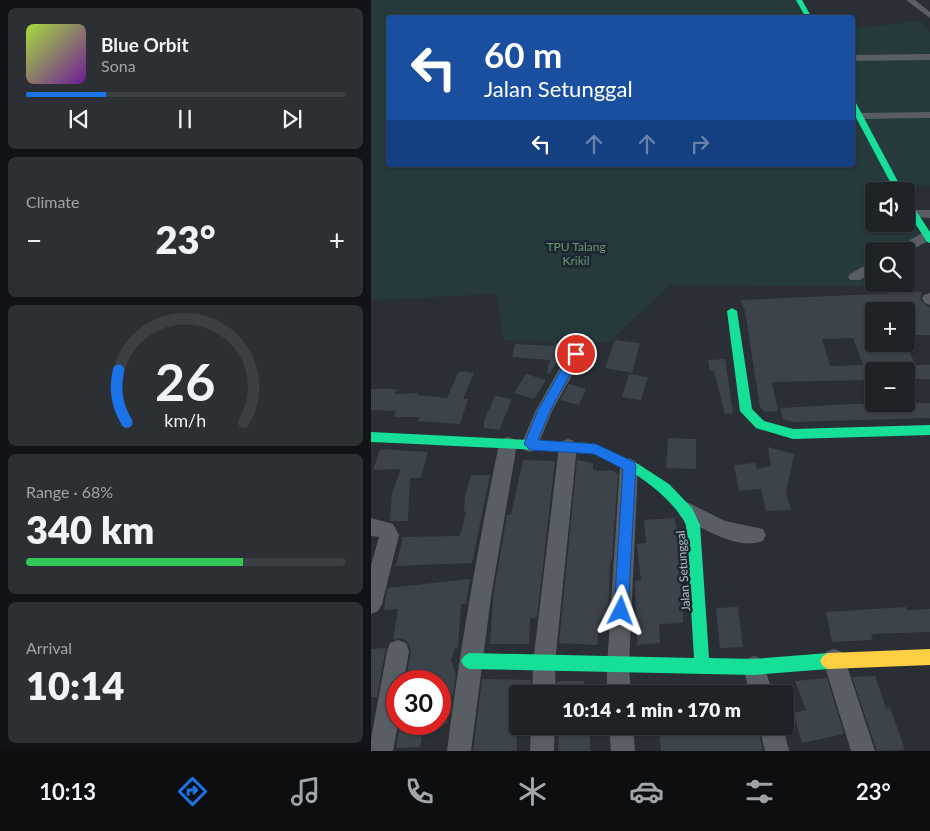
<!DOCTYPE html>
<meta charset="utf-8">
<style>
body{margin:0;font-family:Lato,sans-serif;background:#2c2f34;color:#f1f3f6;height:100vh;display:flex;flex-direction:column;font-size:19px;white-space:nowrap}
*{box-sizing:border-box;margin:0}
p{font-size:16px;color:#a1a4a8}
.icon{flex:none;width:28px;height:28px;fill:none;stroke:currentColor;stroke-width:2;stroke-linecap:round;stroke-linejoin:round}
.map{position:relative;flex:1;overflow:hidden}
.panel{display:flex;flex-direction:column;gap:8px;padding:8px;background:#111316;width:371px}
.panel>*{flex:none}
.hud{position:absolute;left:15px;top:15px;width:469px;height:152px;border-radius:5px;box-shadow:0 1px 4px #0004,0 0 0 1px #3c4045;background:#1a4fa0;color:#fff;overflow:hidden}
.fabs{position:absolute;left:494px;top:182px;display:grid;gap:10px}
.fabs a{display:grid;place-items:center;width:50px;height:50px;border-radius:5px;background:#1f2328;box-shadow:0 1px 4px #0004,0 0 0 1px #3c4045;font-size:25px}
.speed{position:absolute;left:15px;top:670px;display:flex;gap:10px;font-size:25px;font-weight:700;text-align:center}
.speed>*{display:grid;place-content:center;width:65px;height:65px;border-radius:50%;background:#1f2328;box-shadow:0 1px 4px #0004,0 0 0 1px #3c4045;line-height:1}
.speed .limit{border:8px solid #d22;background:#fff;color:#111}
.pin{position:absolute;display:grid;place-items:center;width:42px;height:42px;color:#fff;margin:-21px;border:2px solid #fff;border-radius:50%;box-shadow:0 1px 5px #0007}
.me{position:absolute;width:55px;margin:-28px;rotate:3deg;stroke-linejoin:round;filter:drop-shadow(0 0 4px #0008)}
.turn{display:flex;align-items:center;gap:18px;height:105px;padding:0 15px;font-size:22px}
.turn .icon{width:65px;height:65px;stroke-width:2.5}
.turn b{display:block;font-size:35px;line-height:42px}
.lanes{display:flex;align-items:center;height:48px;padding:0 15px;background:#0003;justify-content:center;gap:25px;direction:ltr}
.lanes .off{opacity:.35}
.big{font-size:38px;font-weight:800;line-height:1.1}
.panel .card{flex:1;display:flex;flex-direction:column;justify-content:center;gap:8px;min-width:0;padding:0 18px;border-radius:8px;background:#2c2f34}
.panel .dial{align-items:center;gap:0}
.dial svg{height:130px;overflow:visible;fill:none;stroke:#3c4045;stroke-width:7;stroke-linecap:round;text-anchor:middle}
.dial text{fill:#f1f3f6;stroke:none}
.song{display:flex;align-items:center;gap:15px}
.cover{width:60px;height:60px;border-radius:8px;background:linear-gradient(135deg,hsl(80 70% 55%),hsl(280 70% 35%))}
.played{height:5px;border-radius:2px;background:linear-gradient(90deg,#1a73e8 25%,#3c4045 25%)}
.keys{display:flex;justify-content:space-around;direction:ltr}
.heat{display:flex;justify-content:space-between;align-items:center;font-size:28px;direction:ltr}
.charge{height:8px;border-radius:4px;background:linear-gradient(90deg,#34c759 68%,#3c4045 0)}
.trip{position:absolute;left:138px;top:685px;width:285px;height:50px;border-radius:5px;background:#1f2328;box-shadow:0 1px 4px #0004,0 0 0 1px #3c4045;font-weight:800;line-height:50px;text-align:center}
.menu{display:flex;height:80px;justify-content:space-around;align-items:center;background:#0c0e10;color:#a1a4a8}
.menu .icon{width:35px;height:35px}
.menu .selected{color:#1a73e8}
.menu b{font-size:22px;color:#f1f3f6}
main{display:flex;flex:1;min-height:0}
.map>svg:first-child{display:block}
.green{fill:#26393b}
.building{fill:#3d434a;fill-rule:evenodd}
.lines{fill:none;stroke-linecap:round;stroke-linejoin:round}
.street{fill:#585e63;fill-rule:evenodd}
.fast{fill:#16e098;fill-rule:evenodd}
.slow{fill:#ffcf43;fill-rule:evenodd}
.route{fill:#1a73e8;stroke:#114b97}
.labels{text-anchor:middle;dominant-baseline:central;stroke-width:5;stroke-linejoin:round;paint-order:stroke}
.park-label{font-size:12px;fill:#699871;stroke:#1c2630}
.street-label{font-size:12px;fill:#b2bcc7;stroke:#1c2630}
</style>
<main>
<section class="panel">
<div class="card">
<div class="song"><i class="cover"></i><div><b>Blue Orbit</b><p>Sona</p></div></div>
<div class="played"></div>
<div class="keys"><svg class="icon" aria-label="previous" viewBox="0 0 24 24"><path d="M18 5L8 12l10 7zM5 5v14"/></svg><svg class="icon" aria-label="pause" viewBox="0 0 24 24"><path d="M8 5v14M16 5v14"/></svg><svg class="icon" aria-label="next" viewBox="0 0 24 24"><path d="M6 5l10 7-10 7zM19 5v14"/></svg></div>
</div>
<div class="card"><p>Climate</p>
<div class="heat"><a>−</a><b class="big">23°</b><a>+</a></div>
</div>
<div class="card dial"><svg viewBox="0 0 100 80">
<path d="M14 69A42 42 0 1 1 86 69"/>
<path d="M14 69A42 42 0 0 1 9 37" stroke="#1a73e8"/>
<text x="50" y="56" font-size="32" font-weight="700">26</text>
<text x="50" y="72" font-size="11">km/h</text>
</svg></div>
<div class="card"><p>Range · 68%</p><b class="big">340 km</b><div class="charge"></div></div>
<div class="card"><p>Arrival</p><b class="big">10:14</b></div>
</section>
<div class="map">
<svg width="559" height="751" viewBox="0 0 559 751">
<rect width="100%" height="100%" fill="#292f35"/>
<!-- green -->
<path class="green" d="M0 0H426L442 17 18 18V165H481V28L550 21 559 33V185L528 186 530 191H502V224H535V202L549 234 524 251H502V284H514L515 287 299 285 237 343 132 340 126 294 0 300Z"/>
<!-- building -->
<path class="building" d="M551 292 549 299 559 308V335H535V307L502 308V344H535L544 365H559V379H535V371H502V380L401 382 407 411 394 412 389 407 374 311 369 300ZM482 338 492 365 459 366 451 339Z
M244 340 269 343 261 373 234 368Z
M184 343 197 345 178 374 176 373 179 360 141 357 144 344 183 346Z
M354 359 362 413 354 414 343 371H339L337 360Z
M88 371 103 373 92 399H97L89 424 47 421 49 417H23L25 411 0 410V389H25L24 394 47 393 46 395 76 398Z
M155 374 175 380 163 399 143 393Z
M258 374 277 377 270 400 251 397Z
M198 384 215 389 208 405 189 400Z
M124 396 141 399 128 430 113 428V421Z
M559 403V418L422 422 412 419 409 408 483 404Z
M297 438 325 439V469L295 468Z
M397 447 423 454 415 492 420 510 395 511 390 489 368 491 363 465 384 463 386 469 400 466Z
M9 449 57 452 50 478H39L37 521H19L21 493 30 469 2 470Z
M152 460 184 461 166 617 159 618 158 644H119L122 597 136 515H140Z
M206 460 222 463V469L226 471 240 470 247 474 241 561H239L237 619H229L226 645 188 643Z
M100 475H119L101 563 25 566 32 537 89 536 95 512H93L94 497Z
M303 518 309 543 312 623 288 624 289 643 266 645 264 581 270 580 266 544 275 543 273 520Z
M99 579 95 604H90L87 647 84 648 80 660 85 674 82 695 79 696 76 724H69V681H35L40 650 36 641 28 638 22 640 27 609 13 610 15 594 17 588Z
M367 607 372 647 349 648 345 608Z
M535 607 536 610 559 609V632L500 634 502 640 461 642 455 612Z
M15 648 6 697H0V649Z
M504 676 515 708 519 707 534 750 506 751 481 677Z
M456 678 473 734 431 743 422 713 435 710 424 681Z
M111 679 160 680 159 694H146V751H102Z
M186 681H213V694H187Z
M321 684H353L354 694H322Z
M29 724H53L49 747 25 748Z
M188 726H219V751H187Z
M288 726H386L392 751H290Z"/>
<g class="lines">
<!-- street -->
<path class="street" d="M535 0H544L559 12V18Z
M559 54V60L481 61V55Z
M559 112V118L488 119 483 116 488 113Z
M543 210H559V218L538 217 537 214 538 211Z
M551 233H559V240L535 253 521 251Z
M502 261V271L489 280H479L477 277 479 274Z
M559 293V305L554 303 551 298 553 295Z
M205 348 211 350 213 354 181 411 165 450 159 452 153 450 150 445 165 410 199 350Z
M137 437 143 439 146 444 120 597 100 751H76C89 648 107 546 128 444L131 439Z
M197 439 203 441 206 446 184 663 185 694H161L162 663 188 446 191 441Z
M258 458 264 461 267 466 258 666 260 694H236V666L249 466 252 461Z
M316 502 354 521 392 529 395 535 392 541C367 551 331 528 309 516L306 510 309 504Z
M0 518 22 524 28 535 11 604 7 611 0 614V565L8 537 0 536Z
M27 640 35 643 38 651 33 681H26L27 724 22 751H0V739L16 651 19 643Z
M463 649 471 652 474 660 504 751H480L452 660 455 652Z
M383 656 391 659 402 694H379L372 667 375 659Z
M160 726H184L183 751H159Z
M238 726H262L264 751H240Z
M388 726H412L418 751H394Z"/>
<!-- fast -->
<path class="fast" d="M425 0H431L441 18H435Z
M481 101 485 103 532 191H524L481 110Z
M535 199 538 200 559 232V243L556 242 535 209Z
M361 308 366 311 381 409 393 421 422 429 559 425V435L422 439 385 428 369 411 356 311Z
M0 432 218 443 267 464 298 484 321 508 329 525 338 658 383 659 457 653 462 656 465 661 462 666 457 669 383 675 98 669 93 666 90 661 93 656 98 653 323 658 315 525C302 496 248 458 217 453 194 450 171 451 148 449 99 447 49 444 0 442Z"/>
<!-- slow -->
<path class="slow" d="M559 649V665L457 669 452 666 449 661 452 656 457 653Z"/>
</g>
<!-- route -->
<path class="route" d="M205 350 210 354 179 411 167 440 225 444 263 462 265 466 257 611 255 616 250 619 245 616 243 611 252 469 223 454 159 450 153 444 167 410 201 351Z"/>
<g class="labels">
<!-- park labels -->
<g class="park-label">
<text x="205" y="246">TPU Talang<tspan x="205" dy="14">Krikil</tspan></text>
</g>
<!-- street labels -->
<g class="street-label">
<text transform="translate(312 571) rotate(-94)">Jalan Setunggal</text>
</g>
</g>
</svg>
<div class="fabs">
<a><svg class="icon" aria-label="sound" viewBox="0 0 24 24"><path d="M4 9h4l5-4v14l-5-4H4zM17 9q2 3 0 6"/></svg></a>
<a><svg class="icon" aria-label="search" viewBox="0 0 24 24"><circle cx="10" cy="10" r="6"/><path d="M15 15l6 6"/></svg></a>
<a>+</a>
<a>−</a>
</div>
<div class="speed"><div class="limit">30</div></div>
<div class="pin" style="left:205px;top:354px;background:#d93025"><svg class="icon" aria-label="arrive" viewBox="0 0 24 24"><path d="M6 21V4h12l-3 4 3 4H6"/></svg></div>
<svg class="me" style="left:250px;top:611px" viewBox="-20 -20 40 40"><path d="M0-17L14 15 0 8-14 15z" fill="#1a73e8" stroke="#fff" stroke-width="4"/></svg>
<div class="trip">10:14 · 1 min · 170 m</div>
<div class="hud">
<div class="turn"><svg class="icon" aria-label="left" viewBox="0 0 24 24"><path d="M17 20v-9H6M10 6l-5 5 5 5"/></svg><div><b>60 m</b>Jalan Setunggal</div></div>
<div class="lanes"><svg class="icon" aria-label="left" viewBox="0 0 24 24"><path d="M17 20v-9H6M10 6l-5 5 5 5"/></svg><svg class="icon off" aria-label="ahead" viewBox="0 0 24 24"><path d="M12 20V5M6 11l6-6 6 6"/></svg><svg class="icon off" aria-label="ahead" viewBox="0 0 24 24"><path d="M12 20V5M6 11l6-6 6 6"/></svg><svg class="icon off" aria-label="right" viewBox="0 0 24 24"><path d="M7 20v-9h11M14 6l5 5-5 5"/></svg></div>
</div>
</div>
</main>
<nav class="menu">
<b>10:13</b>
<svg class="icon selected" aria-label="directions" viewBox="0 0 24 24"><path d="M12 3l9 9-9 9-9-9zM9 14v-3h6M13 9l2 2-2 2"/></svg>
<svg class="icon" aria-label="music" viewBox="0 0 24 24"><path d="M9 18V5l10-2v13"/><circle cx="6" cy="18" r="3"/><circle cx="16" cy="16" r="3"/></svg>
<svg class="icon" aria-label="phone" viewBox="0 0 24 24"><path d="M5 4h4l2 5-3 2q2 4 5 5l2-3 5 2v4C11 20 4 13 5 4z"/></svg>
<svg class="icon" aria-label="climate" viewBox="0 0 24 24"><path d="M12 3v18M4 7l16 10M4 17L20 7"/></svg>
<svg class="icon" aria-label="car" viewBox="0 0 24 24"><path d="M5 17H2v-5l4-1 3-4h7l3 4 3 1v5h-3M9 17h6M6 11h13"/><circle cx="7" cy="17" r="2"/><circle cx="17" cy="17" r="2"/></svg>
<svg class="icon" aria-label="filters" viewBox="0 0 24 24"><path d="M4 7h16M4 17h16"/><circle cx="9" cy="7" r="2"/><circle cx="15" cy="17" r="2"/></svg>
<b>23°</b>
</nav>
